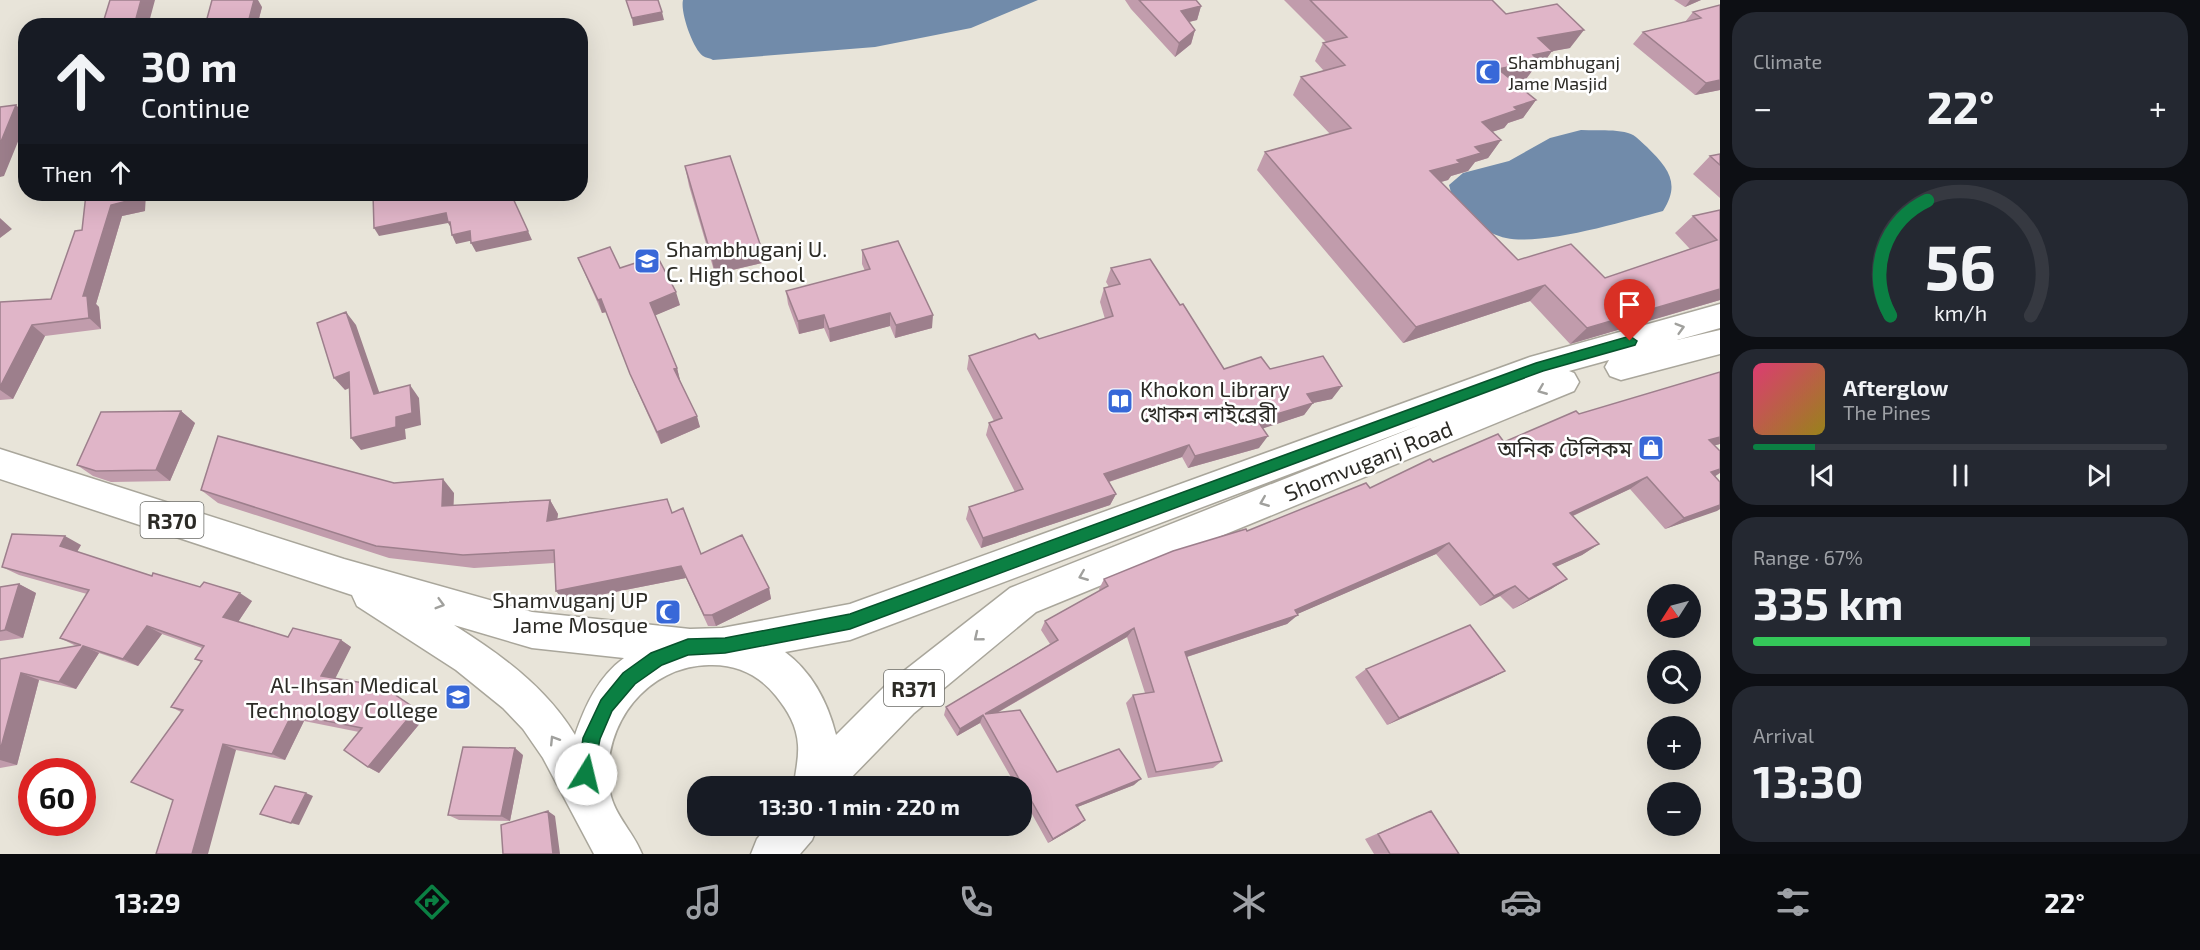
<!DOCTYPE html>
<meta charset="utf-8">
<style>
body{margin:0;font-family:"Exo 2","Noto Sans Bengali",sans-serif;background:#242831;color:#f1f3f6;height:100vh;display:flex;flex-direction:column;font-size:22px;white-space:nowrap}
*{box-sizing:border-box;margin:0}
p{font-size:20px;color:#9ea1a6}
.icon{flex:none;width:33px;height:33px;fill:none;stroke:currentColor;stroke-width:2;stroke-linecap:round;stroke-linejoin:round}
.map{position:relative;flex:1;overflow:hidden}
.sheet{display:flex;flex-direction:column;gap:12px;padding:12px;background:#0d0f14;width:480px}
.sheet>*{flex:none}
.guide{position:absolute;left:18px;top:18px;width:570px;height:183px;border-radius:24px;box-shadow:0 6px 24px #0002;background:#171b24;color:#f1f3f6;overflow:hidden}
.needle{width:39px;rotate:234deg}
.controls{position:absolute;left:1647px;top:584px;display:grid;gap:12px}
.controls a{display:grid;place-items:center;width:54px;height:54px;border-radius:50%;background:#171b24;box-shadow:0 6px 24px #0002;font-size:30px}
.speed{position:absolute;left:18px;top:758px;display:flex;gap:12px;font-size:30px;font-weight:700;text-align:center}
.speed>*{display:grid;place-content:center;width:78px;height:78px;border-radius:50%;background:#171b24;box-shadow:0 6px 24px #0002;line-height:1}
.speed .limit{border:9px solid #d22;background:#fff;color:#111}
.pin{position:absolute;display:grid;place-items:center;width:51px;height:51px;color:#fff;margin:-62px -26px;border-radius:50% 50% 50% 0;rotate:-45deg;box-shadow:0 0 6px #0007}
.pin .icon{rotate:45deg}
.me{position:absolute;width:66px;margin:-33px;rotate:9deg;stroke-linejoin:round;filter:drop-shadow(0 0 4px #0008)}
.turn{display:flex;align-items:center;gap:21px;height:126px;padding:0 24px;font-size:27px}
.turn .icon{width:78px;height:78px;stroke-width:2.5}
.turn b{display:block;font-size:42px;line-height:51px}
.then{display:flex;align-items:center;height:57px;padding:0 24px;background:#0003;gap:12px;font-size:22px}
.big{font-size:45px;font-weight:700;line-height:1.1}
.sheet .widget{flex:1;display:flex;flex-direction:column;justify-content:center;gap:9px;min-width:0;padding:0 21px;border-radius:24px;background:#242831}
.sheet .dial{align-items:center;gap:0}
.dial svg{height:156px;overflow:visible;fill:none;stroke:#363941;stroke-width:7;stroke-linecap:round;text-anchor:middle}
.dial text{fill:#f1f3f6;stroke:none}
.song{display:flex;align-items:center;gap:18px}
.cover{width:72px;height:72px;border-radius:9px;background:linear-gradient(135deg,hsl(340 70% 55%),hsl(50 70% 35%))}
.played{height:6px;border-radius:3px;background:linear-gradient(90deg,#0b8043 15%,#363941 15%)}
.keys{display:flex;justify-content:space-around;direction:ltr}
.heat{display:flex;justify-content:space-between;align-items:center;font-size:33px;direction:ltr}
.charge{height:9px;border-radius:4px;background:linear-gradient(90deg,#34c759 67%,#363941 0)}
.trip{position:absolute;left:687px;top:776px;width:345px;height:60px;border-radius:24px;background:#171b24;box-shadow:0 6px 24px #0002;font-weight:700;line-height:60px;text-align:center}
.menu{display:flex;height:96px;justify-content:space-around;align-items:center;background:#090b0e;color:#9ea1a6}
.menu .icon{width:42px;height:42px}
.menu .current{color:#0b8043}
.menu b{font-size:27px;color:#f1f3f6}
main{display:flex;flex:1;min-height:0}
.map>svg:first-child{display:block}
.water{fill:#718baa}
.lines{fill:none;stroke-linecap:round;stroke-linejoin:round}
.primary-casing{stroke:#a9a69b;stroke-width:3}
.primary{fill:#fff;fill-rule:evenodd}
.wall{fill:#c19cac}
.shaded-wall{fill:#9d7f8c}
.building{fill:#e0b5c8;stroke:#9d7f8c;stroke-width:1.5}
.oneway{stroke:#a0a09d}
.route{fill:#0b8043;stroke:#07532c;stroke-width:1.5}
.labels{text-anchor:middle;dominant-baseline:central;stroke-width:5;stroke-linejoin:round;paint-order:stroke}
.far-poi-label{font-size:18px;fill:#2c2b26;stroke:#fff;text-anchor:start}
.shield{fill:#fff;stroke:#6b6b67;stroke-width:1.5}
.shield-label{font-size:21px;font-weight:bold;fill:#2c2b26}
.poi-label{font-size:22px;fill:#2c2b26;stroke:#fff;text-anchor:end}
.street-label{font-size:22px;fill:#2c2b26;stroke:#fff}
</style>
<main>
<div class="map">
<svg width="1720" height="854" viewBox="0 0 1720 854">
<rect width="100%" height="100%" fill="#e8e4d9"/>
<!-- water -->
<path class="water" d="M683 0H1038L971 28 875 47 713 60C710 58 706 58 703 56 693 49 680 12 683 0Z
M1581 130C1596 131 1614 129 1628 133 1636 135 1641 142 1647 147 1668 168 1681 183 1663 211 1625 221 1543 246 1506 238 1488 234 1467 220 1456 206 1452 201 1451 191 1449 185L1463 173 1509 161 1550 138Z"/>
<g class="lines">
<!-- primary casing -->
<g class="primary-casing">
<path id="primary" d="M1720 304V328L1677 340 1720 330V354L1621 380 1610 376 1605 367 1609 360 1569 371 1574 373 1579 382 1574 391 1036 612 914 713 843 786H794C795 773 799 759 798 745 797 726 788 711 776 696 759 675 737 664 709 665 647 666 602 724 609 786 612 814 632 829 642 854H594L543 758 523 729 503 708 456 670 357 606 352 595 0 479V449L344 559 532 612 690 629 722 628 850 604 1530 357ZM1420 425 1010 588 886 685 836 735C828 703 812 672 785 652L850 640ZM454 625 532 648 624 658C598 677 585 706 575 735 546 687 500 654 454 625Z
M769 825H818L812 840 800 854H751L757 839Z"/>
</g>
<!-- primary -->
<use href="#primary" class="primary"/>
</g>
<!-- wall -->
<path class="wall" d="M1125 0H1196L1201 6 1197 20 1189 22 1195 30 1191 44 1175 57 1131 9Z
M1284 0H1492L1506 14 1570 48 1552 51 1539 69 1532 71 1526 79 1514 81 1536 100 1523 118 1508 123 1504 128 1492 132 1501 140 1488 158 1475 162 1468 171 1451 176 1448 180 1441 182 1518 260 1605 278 1690 249 1675 233 1693 216 1720 210V300L1570 344 1530 301 1403 343 1257 170 1265 152 1330 134 1293 95 1301 77 1324 71 1315 61 1323 43 1326 42Z
M1674 0H1701L1685 7Z
M1720 5V90L1695 95 1633 44 1643 32 1685 22 1693 12Z
M262 7 257 26H205Z
M1720 154V198L1693 174 1710 156Z
M685 166 760 244 762 263 715 274 689 186Z
M86 194 145 211 122 216 96 304 99 307 101 329 45 336 13 399 0 400V302L51 299 82 230Z
M862 250 932 328 895 338 890 326 830 342 824 328 799 334 788 304 786 291 865 271 862 264Z
M578 258 620 268 680 305 655 315 677 368 680 380 700 427 661 444 635 386 606 312 602 313Z
M1111 268 1180 305 1224 369H1270L1332 399 1313 403 1304 415 1263 428 1259 448 1188 468 1182 457 1109 482 1116 494 1110 505 981 548 966 519 969 507 1015 492 986 435 989 423 994 421 967 369 969 356 1039 339 1105 319 1100 302 1104 288 1109 287 1106 282Z
M1720 372V444L1714 445 1715 476 1720 482V509L1665 529 1630 489 1573 516 1599 544 1582 555 1555 567 1567 579 1551 589 1513 609 1500 596 1480 606 1436 554 1297 614 1287 624 1187 657 1222 761 1213 768 1148 778 1126 703 1133 695 1145 693 1127 637 997 713 1057 772 1134 785 1077 807 1079 825 1048 843 1022 796V786H1016L980 723 957 736 944 715 946 707 1050 644 1041 630 1045 621 1100 591 1099 589 1104 579 1247 531 1370 488 1433 462 1504 442 1579 414Z
M181 411 195 423 170 481 111 482 93 476 77 465Z
M394 483 454 493 453 506 550 500 558 514 557 519 672 513 701 554 769 588 771 599 716 626H708L686 578 564 602 554 563 474 568 389 558 218 503 201 490Z
M81 545 77 552 152 576 252 601 238 622 288 637 341 640 351 647 335 678 426 716 379 773 368 767 359 732 304 721 285 760 236 750 173 800 181 712 171 707 201 662 195 659 202 648 162 634 138 666 99 653 76 689 39 680 17 765 0 768V659L76 646 60 638 87 594 19 575 2 567Z
M19 584 36 593 23 638 0 641V587Z
M1366 669 1505 671 1490 679 1387 725 1355 677Z
M523 755 510 821 459 820 448 815Z
M1431 811 1459 854H1374L1365 839 1417 816Z"/>
<!-- shaded-wall -->
<path class="shaded-wall" d="M141 0H155L148 26H134Z
M254 0H258L262 7 257 26H249L248 23Z
M1690 0H1701L1685 7Z
M1201 6 1197 20 1176 25 1181 11Z
M662 12 664 20 633 26 632 18Z
M1195 30 1191 44 1175 57 1179 43Z
M1584 30 1570 48 1526 56 1538 38Z
M1552 51 1539 69 1532 71 1526 79 1486 87 1498 69 1533 55Z
M1720 80V90L1695 95 1706 83Z
M1536 100 1523 118 1508 123 1504 128 1470 139 1482 122 1514 107Z
M16 105 26 115V122L4 176 0 177V144Z
M1501 140 1488 158 1475 162 1468 171 1451 176 1448 180 1418 188 1430 171 1457 160 1475 147Z
M135 194H146L145 211 122 216 96 304 99 307 101 329 89 318 83 296 111 205Z
M517 194H535L518 198Z
M446 213 451 222 453 231 448 223 379 236 374 228Z
M0 218 12 229 0 238Z
M470 231 474 240 456 244 452 235Z
M528 231 532 240 476 252 471 243Z
M760 244 762 263 715 274 711 255Z
M1545 285 1530 301 1403 343 1416 327Z
M1720 289V300L1570 344 1587 328Z
M676 292 680 305 654 316 650 303Z
M601 299 606 312 602 313 598 300Z
M346 312 356 325 384 406 374 394Z
M890 313V326L830 342 829 329Z
M824 315V328L799 334 798 321Z
M933 315 932 328 895 338 896 325Z
M32 325 45 336 13 399 0 390V387Z
M677 368 680 380 677 381 674 369Z
M349 372 359 384 345 390 334 378Z
M410 385 419 398 421 425 405 429 406 439 361 450 351 438 396 417Z
M1342 386 1332 399 1313 403 1304 415 1249 433 1257 420 1307 394Z
M181 411 195 423 170 481 156 470Z
M697 416 700 427 661 444 657 432Z
M1268 436 1259 448 1188 468 1195 456Z
M1720 437V444L1691 452 1709 440Z
M1189 445 1182 457 1099 485 1104 474Z
M1720 469V473L1714 477 1711 472Z
M1647 477 1630 489 1555 524 1570 513Z
M443 479 454 493 453 519 442 506Z
M1116 494 1110 505 981 548 983 538Z
M550 500 558 514 555 534 547 521Z
M1720 505V509L1717 511 1665 529 1684 518Z
M65 536 81 545 75 555 60 546Z
M1449 543 1436 554 1286 619 1298 615 1287 624 1177 660 1185 652 1295 610Z
M1599 544 1582 555 1538 575 1553 564Z
M681 566 686 578 564 602 556 591Z
M1567 579 1551 589 1513 609 1529 599Z
M19 584 36 593 23 638 5 630Z
M1515 586 1500 596 1480 606 1494 596Z
M769 588 771 599 716 626 712 615Z
M240 593 252 601 236 625 223 617Z
M147 626 162 634 138 666 123 659Z
M1134 628 1127 637 986 719 985 714Z
M341 640 351 647 333 683 321 676Z
M83 646 99 653 76 689 59 682Z
M1505 671 1490 679 1387 725 1399 718Z
M21 673 39 680 17 765 0 760V751Z
M382 686 426 716 379 773 368 767Z
M292 714 304 721 285 760 272 754Z
M983 715 980 723 957 736 960 729Z
M223 744 236 750 208 854H192Z
M515 748 523 755 510 821 501 816Z
M1141 779 1134 785 1070 810 1076 805Z
M306 793 313 796 299 825 291 823Z
M548 811 555 816 560 854H553Z
M1085 820 1079 825 1048 843 1053 839Z"/>
<!-- building -->
<path class="building" d="M110 0H141L134 26H102Z
M212 0H254L248 23 225 26H205Z
M626 0H658L662 12 632 18Z
M1139 0H1196L1201 6 1181 11 1195 30 1179 43Z
M1310 0H1492L1506 14 1557 4 1584 30 1538 38 1552 51 1533 55 1539 61 1498 69 1536 100 1514 107 1517 110 1482 122 1501 140 1475 147 1481 153 1457 160 1460 163 1430 171 1518 260 1571 244 1605 278 1717 240 1693 216 1720 210V289L1587 328 1545 285 1416 327 1265 152 1351 128 1301 77 1345 65 1323 43 1347 37Z
M1720 5V80L1706 83 1643 32 1701 18 1693 12Z
M16 105 0 144V107Z
M1720 154V165L1710 156Z
M730 156 760 244 711 255 685 166Z
M86 194H135V199L111 205 83 296H87L89 318 32 325 0 387V302L51 299 75 231 82 230Z
M373 194H511L528 231 471 243 470 231 452 235 450 222H448L446 213 374 228Z
M898 241 933 315 896 325 890 313 829 329 824 315 798 321 786 291 870 269 862 250Z
M610 247 620 268 657 256 676 292 650 303 677 368 674 369 697 416 657 432 630 374 601 299 598 300 578 258Z
M1150 259 1180 305 1183 304 1224 369 1261 357 1270 369 1323 356 1342 386 1307 394 1313 403 1257 420 1268 436 1195 456 1189 445 1104 474 1116 494 983 538 969 507 1023 489 989 423 1002 418 969 356 1035 334 1039 339 1113 316 1104 288 1120 284 1111 268Z
M346 312 374 394 410 385 412 413 396 417V427L351 438 349 372 334 378 317 323Z
M1720 372V437L1709 440 1720 451V469L1711 472 1720 482V505L1684 518 1647 477 1570 513 1599 544 1553 564 1567 579 1529 599 1515 586 1494 596 1449 543 1295 610 1298 615 1185 652 1222 761 1156 772 1133 695 1154 692 1134 628 985 714 1020 710 1057 772 1119 749 1141 779 1076 805 1085 820 1053 839 983 715 960 729 946 707 1058 640 1045 621 1108 586 1104 579 1173 551 1246 529 1247 531 1366 483 1370 488 1430 459 1433 462 1498 434 1504 442 1576 411 1579 414Z
M181 411 156 470 96 471 77 465 101 412Z
M218 436 394 483 443 479 442 506 550 500 547 521 667 499 672 513 683 508 701 554 742 535 769 588 712 615H704L681 566 556 591 554 550 463 555 376 546 201 490Z
M12 534 65 536 60 546 152 576 153 573 200 587 204 582 240 593 223 617 288 637 293 628 341 640 321 676 382 686 416 709 368 767 344 750 362 728 292 714 272 754 223 744 192 854H156L173 800 131 782 183 710 171 707 202 661 195 659 204 646 147 626 123 659 83 646 59 682 21 673 0 751V659L81 645 60 638 89 590 2 567Z
M19 584 5 630 0 631V587Z
M1470 625 1505 671 1399 718 1366 669Z
M463 747 515 748 501 816 448 815Z
M275 786 306 793 291 823 260 814Z
M548 811 553 854H503L501 825Z
M1431 811 1459 854H1390L1378 834Z"/>
<!-- one-way arrows -->
<defs><path id="oneway-chevron" d="M-2-3.5L2.5 0L-2 3.5" fill="none" stroke-width="1.6" stroke-linecap="round" stroke-linejoin="round" transform="scale(1.5)"/></defs>
<g class="oneway">
<use href="#oneway-chevron" transform="translate(1680 328) rotate(-16)"/>
<use href="#oneway-chevron" transform="translate(1542 390) rotate(158)"/>
<use href="#oneway-chevron" transform="translate(1264 502) rotate(158)"/>
<use href="#oneway-chevron" transform="translate(1083 576) rotate(158)"/>
<use href="#oneway-chevron" transform="translate(440 604) rotate(16)"/>
<use href="#oneway-chevron" transform="translate(978 637) rotate(141)"/>
<use href="#oneway-chevron" transform="translate(554 740) rotate(-122)"/>
</g>
<!-- route -->
<path class="route" d="M1630 336 1637 341 1635 345 1543 371 850 629 725 653 688 655 662 665 635 684 612 711 600 739 592 780 586 783 580 780 578 774 583 738 601 700 623 673 651 653 688 639 725 638 850 614 1536 363Z"/>
<!-- icons -->
<defs>
<g id="mosque-square" transform="scale(1.35)"><rect x="-9" y="-9" width="18" height="18" rx="4" fill="#3868d8" stroke="#fff"/><path d="M3.5-4.9A6 6 0 1 0 3.5 4.9A5 5 0 1 1 3.5-4.9Z" fill="#fff"/></g>
<g id="school-square" transform="scale(1.35)"><rect x="-9" y="-9" width="18" height="18" rx="4" fill="#3868d8" stroke="#fff"/><path d="M0-5L7-2L0 1L-7-2ZM-4 1L0 2.5L4 1V4Q0 6-4 4Z" fill="#fff"/></g>
<g id="library-square" transform="scale(1.35)"><rect x="-9" y="-9" width="18" height="18" rx="4" fill="#3868d8" stroke="#fff"/><path d="M-6-4Q-3-5.5-.7-3.5V5Q-3 3-6 4ZM6-4Q3-5.5 .7-3.5V5Q3 3 6 4Z" fill="#fff"/></g>
<g id="shop-square" transform="scale(1.35)"><rect x="-9" y="-9" width="18" height="18" rx="4" fill="#3868d8" stroke="#fff"/><path d="M-5-2.5h2.3a2.7 3.5 0 0 1 5.4 0H5L5.5 6h-11ZM-1.5-2.5h3a1.5 2.3 0 0 0-3 0Z" fill="#fff"/></g>
<g id="university-square" transform="scale(1.35)"><rect x="-9" y="-9" width="18" height="18" rx="4" fill="#3868d8" stroke="#fff"/><path d="M0-5L7-2L0 1L-7-2ZM-4 1L0 2.5L4 1V4Q0 6-4 4Z" fill="#fff"/></g>
</defs>
<g fill-rule="evenodd">
<use href="#mosque-square" x="1488" y="72"/>
<use href="#school-square" x="647" y="261"/>
<use href="#library-square" x="1120" y="401"/>
<use href="#shop-square" x="1651" y="448"/>
<use href="#mosque-square" x="668" y="612"/>
<use href="#university-square" x="458" y="697"/>
</g>
<g class="labels">
<!-- far-poi labels -->
<g class="far-poi-label">
<text x="1508" y="62">Shambhuganj<tspan x="1508" dy="21">Jame Masjid</tspan></text>
</g>
<!-- shield labels -->
<g class="shield">
<rect x="140.5" y="502" width="63" height="36" rx="4.5"/>
<rect x="884" y="670" width="60" height="36" rx="4.5"/>
</g>
<g class="shield-label">
<text x="172" y="520">R370</text>
<text x="914" y="688">R371</text>
</g>
<!-- poi labels -->
<g class="poi-label">
<text x="666" y="248" text-anchor="start">Shambhuganj U.<tspan x="666" dy="25">C. High school</tspan></text>
<text x="1140" y="388" text-anchor="start">Khokon Library<tspan x="1140" dy="25">খোকন লাইব্রেরী</tspan></text>
<text x="1632" y="448">অনিক টেলিকম</text>
<text x="648" y="599">Shamvuganj UP<tspan x="648" dy="25">Jame Mosque</tspan></text>
<text x="438" y="684">Al-Ihsan Medical<tspan x="438" dy="25">Technology College</tspan></text>
</g>
<!-- street labels -->
<g class="street-label">
<text transform="translate(1368 460) rotate(-22)">Shomvuganj Road</text>
</g>
</g>
</svg>
<div class="controls">
<a><svg class="needle" viewBox="-14 -14 28 28"><path d="M0-13l5 13h-10z" fill="#e53935"/><path d="M0 13l5-13h-10z" fill="#9ea1a6"/></svg></a>
<a><svg class="icon" aria-label="search" viewBox="0 0 24 24"><circle cx="10" cy="10" r="6"/><path d="M15 15l6 6"/></svg></a>
<a>+</a>
<a>−</a>
</div>
<div class="speed"><div class="limit">60</div></div>
<div class="pin" style="left:1630px;top:341px;background:#d93025"><svg class="icon" aria-label="arrive" viewBox="0 0 24 24"><path d="M6 21V4h12l-3 4 3 4H6"/></svg></div>
<svg class="me" style="left:586px;top:774px" viewBox="-20 -20 40 40"><circle r="19" fill="#fff"/><path d="M0-13L10 11 0 6-10 11z" fill="#0b8043"/></svg>
<div class="trip">13:30 · 1 min · 220 m</div>
<div class="guide">
<div class="turn"><svg class="icon" aria-label="ahead" viewBox="0 0 24 24"><path d="M12 20V5M6 11l6-6 6 6"/></svg><div><b>30 m</b>Continue</div></div>
<div class="then">Then<svg class="icon" aria-label="ahead" viewBox="0 0 24 24"><path d="M12 20V5M6 11l6-6 6 6"/></svg></div>
</div>
</div>
<section class="sheet">
<div class="widget"><p>Climate</p>
<div class="heat"><a>−</a><b class="big">22°</b><a>+</a></div>
</div>
<div class="widget dial"><svg viewBox="0 0 100 80">
<path d="M14 69A42 42 0 1 1 86 69"/>
<path d="M14 69A42 42 0 0 1 33 10" stroke="#0b8043"/>
<text x="50" y="56" font-size="32" font-weight="700">56</text>
<text x="50" y="72" font-size="11">km/h</text>
</svg></div>
<div class="widget">
<div class="song"><i class="cover"></i><div><b>Afterglow</b><p>The Pines</p></div></div>
<div class="played"></div>
<div class="keys"><svg class="icon" aria-label="previous" viewBox="0 0 24 24"><path d="M18 5L8 12l10 7zM5 5v14"/></svg><svg class="icon" aria-label="pause" viewBox="0 0 24 24"><path d="M8 5v14M16 5v14"/></svg><svg class="icon" aria-label="next" viewBox="0 0 24 24"><path d="M6 5l10 7-10 7zM19 5v14"/></svg></div>
</div>
<div class="widget"><p>Range · 67%</p><b class="big">335 km</b><div class="charge"></div></div>
<div class="widget"><p>Arrival</p><b class="big">13:30</b></div>
</section>
</main>
<nav class="menu">
<b>13:29</b>
<svg class="icon current" aria-label="directions" viewBox="0 0 24 24"><path d="M12 3l9 9-9 9-9-9zM9 14v-3h6M13 9l2 2-2 2"/></svg>
<svg class="icon" aria-label="music" viewBox="0 0 24 24"><path d="M9 18V5l10-2v13"/><circle cx="6" cy="18" r="3"/><circle cx="16" cy="16" r="3"/></svg>
<svg class="icon" aria-label="phone" viewBox="0 0 24 24"><path d="M5 4h4l2 5-3 2q2 4 5 5l2-3 5 2v4C11 20 4 13 5 4z"/></svg>
<svg class="icon" aria-label="climate" viewBox="0 0 24 24"><path d="M12 3v18M4 7l16 10M4 17L20 7"/></svg>
<svg class="icon" aria-label="car" viewBox="0 0 24 24"><path d="M5 17H2v-5l4-1 3-4h7l3 4 3 1v5h-3M9 17h6M6 11h13"/><circle cx="7" cy="17" r="2"/><circle cx="17" cy="17" r="2"/></svg>
<svg class="icon" aria-label="filters" viewBox="0 0 24 24"><path d="M4 7h16M4 17h16"/><circle cx="9" cy="7" r="2"/><circle cx="15" cy="17" r="2"/></svg>
<b>22°</b>
</nav>
